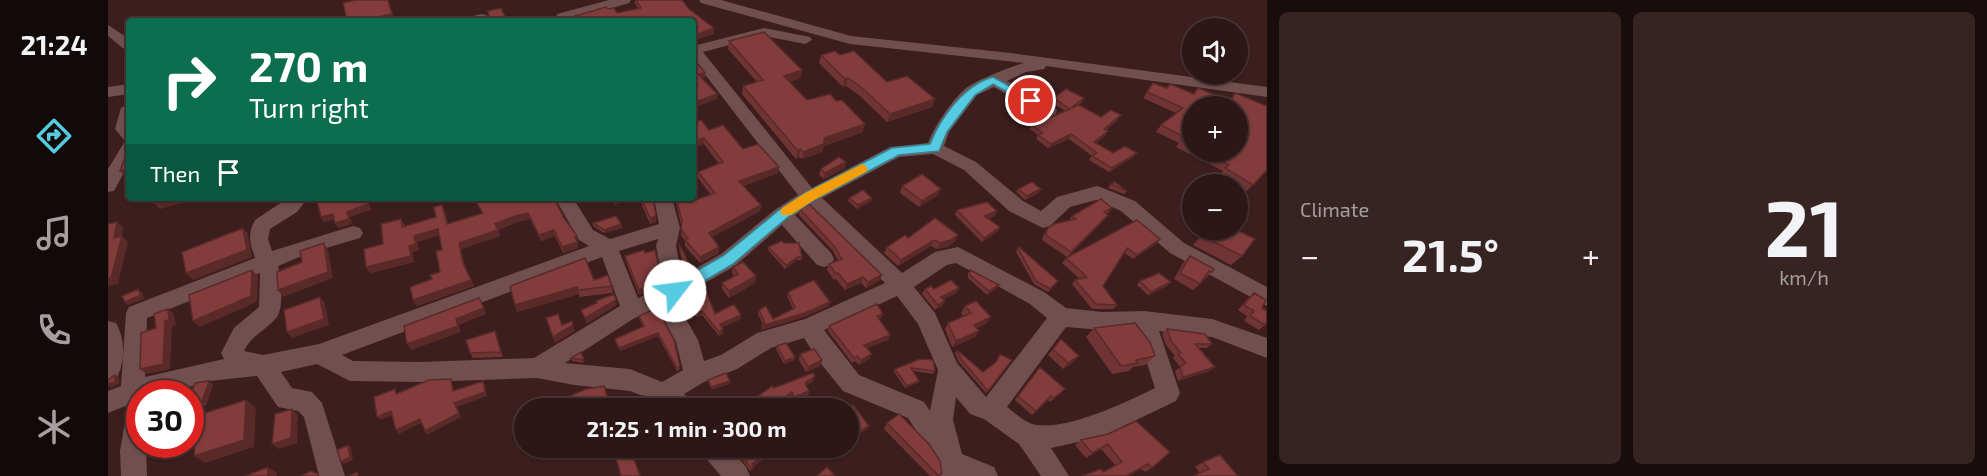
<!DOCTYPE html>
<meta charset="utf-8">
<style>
body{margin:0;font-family:"Exo 2",sans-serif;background:#382323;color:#f1f3f6;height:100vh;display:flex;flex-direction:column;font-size:22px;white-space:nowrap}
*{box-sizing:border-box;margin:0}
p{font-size:20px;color:#a69fa1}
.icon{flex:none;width:33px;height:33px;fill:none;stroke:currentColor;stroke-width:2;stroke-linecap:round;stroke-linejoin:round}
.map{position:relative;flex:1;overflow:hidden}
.sheet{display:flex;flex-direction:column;gap:12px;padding:12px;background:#180c0c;width:720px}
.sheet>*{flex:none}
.hud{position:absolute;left:18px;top:18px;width:570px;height:183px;border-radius:6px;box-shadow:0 2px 4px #0004,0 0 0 2px #483535;background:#0b6e4f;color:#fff;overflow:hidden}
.fabs{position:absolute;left:1074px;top:18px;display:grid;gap:12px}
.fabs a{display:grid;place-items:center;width:66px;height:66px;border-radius:50%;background:#2c1616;box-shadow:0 2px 4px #0004,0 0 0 2px #483535;font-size:30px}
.speed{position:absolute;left:18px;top:380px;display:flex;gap:12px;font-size:30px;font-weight:700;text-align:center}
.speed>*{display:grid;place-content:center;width:78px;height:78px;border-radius:50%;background:#2c1616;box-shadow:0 2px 4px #0004,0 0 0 2px #483535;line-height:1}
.speed .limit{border:9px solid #d22;background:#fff;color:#111}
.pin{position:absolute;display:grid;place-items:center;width:51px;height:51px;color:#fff;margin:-26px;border:3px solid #fff;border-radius:50%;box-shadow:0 2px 6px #0007}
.me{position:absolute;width:66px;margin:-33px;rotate:60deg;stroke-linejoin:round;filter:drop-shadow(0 0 4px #0008)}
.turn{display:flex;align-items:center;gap:21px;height:126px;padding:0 24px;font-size:27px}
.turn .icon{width:78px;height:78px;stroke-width:2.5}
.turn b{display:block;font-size:42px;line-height:51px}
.then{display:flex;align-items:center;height:57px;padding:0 24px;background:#0003;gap:12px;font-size:22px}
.big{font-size:45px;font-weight:700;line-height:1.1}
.sheet .tile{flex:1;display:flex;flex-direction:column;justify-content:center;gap:9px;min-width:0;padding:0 21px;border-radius:9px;background:#382323}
.sheet .dial{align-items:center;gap:0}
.dial b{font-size:78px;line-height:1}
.heat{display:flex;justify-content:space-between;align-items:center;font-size:33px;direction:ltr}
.sheet .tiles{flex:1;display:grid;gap:12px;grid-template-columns:repeat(2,1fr)}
.trip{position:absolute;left:406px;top:398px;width:345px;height:60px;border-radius:30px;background:#2c1616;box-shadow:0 2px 4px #0004,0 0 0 2px #483535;font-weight:700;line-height:60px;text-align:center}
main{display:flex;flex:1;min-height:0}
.tabs{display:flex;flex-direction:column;width:108px;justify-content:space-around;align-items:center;background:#120909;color:#a69fa1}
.tabs .icon{width:42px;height:42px}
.tabs .current{color:#55cae0}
.tabs b{font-size:27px;color:#f1f3f6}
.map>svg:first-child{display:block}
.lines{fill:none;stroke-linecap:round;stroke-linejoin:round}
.minor{fill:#704f4e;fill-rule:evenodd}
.wall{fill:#6f3433;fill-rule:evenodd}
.shaded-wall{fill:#5a2a29}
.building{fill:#813c3b;stroke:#5a2a29;stroke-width:1.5}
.route{fill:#55cae0;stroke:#378392;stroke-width:1.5}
.slow{fill:#f59e0b}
</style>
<main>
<nav class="tabs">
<b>21:24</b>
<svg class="icon current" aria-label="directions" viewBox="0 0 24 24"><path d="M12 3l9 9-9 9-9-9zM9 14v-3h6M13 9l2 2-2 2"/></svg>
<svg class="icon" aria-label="music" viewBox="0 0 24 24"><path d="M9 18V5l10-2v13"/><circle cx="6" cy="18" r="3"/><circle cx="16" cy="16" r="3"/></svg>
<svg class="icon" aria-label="phone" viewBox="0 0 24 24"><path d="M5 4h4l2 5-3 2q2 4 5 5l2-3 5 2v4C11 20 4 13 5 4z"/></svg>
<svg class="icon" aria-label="climate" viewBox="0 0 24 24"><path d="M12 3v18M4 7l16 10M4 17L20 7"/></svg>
</nav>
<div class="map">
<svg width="1159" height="476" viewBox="0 0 1159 476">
<rect width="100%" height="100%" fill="#3b1e1d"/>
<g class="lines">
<!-- minor -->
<path class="minor" d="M501 0H523L521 3 461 21H447L449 14Z
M591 0H613L743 36 903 53 1159 87V97L938 66 936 69 918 72 899 81 947 107 949 111 947 115H935L886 87 869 95 841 132 836 146 868 162 915 201 933 211 949 197 989 186 995 188 1027 201 1076 243 1159 287V306L1062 253 1013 211 988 200 962 207 942 226 935 228 901 211 856 170 825 154 791 157 714 198 794 273 827 252 850 247 936 292 958 308 994 312 1036 311 1104 319 1159 338V358L1104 337 1051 331 1072 393 1068 401 993 437 943 448 961 476H933L911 444 876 419 862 414 848 397 845 420 854 454 886 467 890 476H830V465L800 418 735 391 710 360 696 338 663 348 629 369 596 382 576 394 583 400 587 408H557L548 401 522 391 466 385 429 378 312 382 242 381 209 364 173 372 184 388 204 392 214 403 237 476H211L196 417 190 411 170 407 149 376 102 381 58 393H32V444H38L39 476H13L12 451 20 405 0 413V391L13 386 18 313 21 307 147 258C142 243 139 235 147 220L180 198H200L189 212 162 229 160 239 164 251 245 226 252 228 255 233 252 238 201 253 170 266C173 276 176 308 169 317 159 330 143 335 136 351L155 355 211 344 481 246 471 240 447 198H465L485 230 502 239 551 224 546 198H564L572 228 568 246 574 276 613 254 668 209 690 195 585 59V46L656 28 702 37 704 40 697 44 656 36 595 52 704 188 782 147 820 143C826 127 844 100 857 89 866 81 904 66 916 63L742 44 593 3ZM700 207 777 283 697 319 649 333 613 355 596 361 590 340 567 300 627 266 674 225 709 265 716 267 723 265 726 259 723 253 687 215ZM550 239 548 246 556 287 530 298 511 251ZM494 257 512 306 426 358 312 362 245 361 234 355ZM848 263 922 304 939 318 878 397 849 363 827 313 806 287 839 265ZM152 273 151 307 126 328 113 353 116 359 37 377 39 318ZM789 296 810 324 830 370 822 411 816 402 751 375 716 330ZM550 308 568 342 575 370 554 382 522 369 457 363 525 319ZM958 327 994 330 1028 329 1047 388C1021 401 951 435 922 423 914 420 906 412 899 407Z
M373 14 378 15 381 21H355L357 18Z
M0 25 21 39V50L16 49 0 36Z
M21 84V94L0 97V87Z
M21 103V163L6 191 0 192V169L17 141 7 129 13 108Z
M0 321 8 323C18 341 17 362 8 380L0 383Z
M593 447H621L638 467 642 476H613L596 456Z"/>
</g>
<!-- wall -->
<path class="wall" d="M527 0H574L581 9 606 34 585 21H468L467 16 500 9 509 13 530 8 527 3Z
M621 41 693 78 682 82 699 100 755 132 716 146 714 152 694 159 691 157 688 159 634 94 635 86 649 82 620 49Z
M713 55H732L779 82 827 99 824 107 779 122 751 95 738 86 735 87 711 63Z
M1045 83 1059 88 1121 100 1127 93 1159 170 1139 191 1112 174 1115 171 1068 147 1071 143 1048 132 1053 125 1068 113 1035 98ZM1084 106 1130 152H1084Z
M946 98H976L973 103 969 106 993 117 1010 120 998 130 997 136 988 143 1005 153H1029L1025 157 1001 172 981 160 984 156 961 139 940 148 928 139 930 135 921 129 924 125 957 111 944 103Z
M585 123 601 130 635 149 670 173 635 186 653 205 652 211 604 237 611 247V253L592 263 577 246V241L573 235V225L567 198H575L580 203 603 195 590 178V172L611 164 596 144 585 148Z
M737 168 716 179 711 175 713 169Z
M1003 184 1019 191 1016 194 1000 188Z
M794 186 830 195 811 207 792 193Z
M910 189 931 193 917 200 908 192Z
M531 198H545L548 222 542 224Z
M741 198H764L763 201 749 209 740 201Z
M367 200 456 218 469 236 470 248 455 253 447 236 433 241 422 219 409 222 390 230 392 236 353 249 357 268 366 286 309 306 305 300 324 279 332 272 334 250 332 235 309 242 311 250 304 252 306 262 262 273 258 267 293 219 297 226 328 217 337 211 340 224 374 213Z
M1004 208 999 214 996 220 960 257 1052 239 1048 244 1025 259 1016 253 995 286 1009 305 1005 309H984L964 284 967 280 972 279 954 263 959 257 934 240 936 234 939 229 960 221 964 216Z
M692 209 774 275 771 281 758 288 753 283 737 290 728 279 726 280 719 270 721 264 730 261 725 251 691 215Z
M849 210 887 216 880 219 892 227 890 231 874 242 847 215Z
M485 223 513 224 514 228 496 233 485 226Z
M1102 230H1129L1134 256 1123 265 1085 245 1097 232H1099Z
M850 235 847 241 840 247 828 249 823 246 790 266 776 253 779 247 800 238Z
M676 243 694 257 693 260H689L677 269 660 250V247Z
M910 248 950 281 940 292 926 284 908 252Z
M537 253 552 272V278L545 280 547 283V288L531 295 518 262 517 256Z
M1082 256 1104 272 1097 279 1096 278 1092 284 1085 290 1066 279 1075 263Z
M625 267 648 276 647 283 621 298 614 289V283L626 276 624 273Z
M862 270 889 288 879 295 860 278V273Z
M486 280 504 286 505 293 471 297V294L409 312 407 305Z
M1032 281 1063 282 1059 286 1040 295 1029 285Z
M851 288 848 293 836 299 837 301 834 306 827 310 814 294 817 289Z
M680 292 721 306 696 317 653 330V326L655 325 650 314 651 310 665 319 685 309 679 296Z
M1146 293 1154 308 1157 325 1151 330 1136 321 1139 316 1130 310 1140 298Z
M573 302 607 314 633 315V319L614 327 615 329V334L611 336 594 315 589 317 586 311 578 315 573 306Z
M857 306 879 323 869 328 871 331 867 337 844 347 837 329 840 323 856 316 853 313Z
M549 308 572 369 569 371 550 336 512 351 507 342V339L535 326 531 319V316Z
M775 314 773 319H771L782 335 780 340 758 348 764 354 762 358 751 365 747 361 744 363 720 331 721 326Z
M986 328 1047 356 1037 365 1025 367 1021 371 1004 374 978 337Z
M1059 329 1104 344 1099 348H1090L1102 371 1070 381 1067 371 1072 367 1065 358 1067 356 1058 345 1054 334Z
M387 331 395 357 365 358 362 353Z
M953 339 965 362 955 369 940 355Z
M669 346 687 357 686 360 676 364 668 349Z
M849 350 875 372 887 363 892 354 904 360 878 393 851 362 847 353Z
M473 352 476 363 464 361 463 358Z
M692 354 714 360 712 366 698 372 691 360Z
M812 359 827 371 825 374 805 371 811 381 809 383 797 388 786 372 787 369Z
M932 367 953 393 942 402 940 400 924 415 907 400Z
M705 381 698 386 701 391 700 395 685 401 683 397 667 408H640L641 403 666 388Z
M105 384 98 405 82 406V396Z
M779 423 832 476H822L776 429Z
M1000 434 1044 468 1037 472 1033 469 1020 476H974L993 469 995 472 1007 465 993 449 978 458 967 445 973 440Z
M626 447H668L667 451 646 466 645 469 642 471 626 449Z
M678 447H705L689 460Z
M725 447H739L731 454Z
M1095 462 1130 476 1092 473 1087 467Z"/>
<!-- shaded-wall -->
<path class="shaded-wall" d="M280 0 287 21H253Z
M606 28V34L585 41V36Z
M694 70 693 78 675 84 676 76Z
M597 73V78L590 79V74Z
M740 78 738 86 735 87 737 79Z
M609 94V99L585 108V103Z
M827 99 824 107 779 122 782 114Z
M1013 115 1010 120 993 133 996 129Z
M757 124 755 132 716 146 714 152 694 159 695 152 716 138Z
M1000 131 997 136 983 146 986 142Z
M963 134 961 139 940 148 943 144Z
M596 138V144L585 148V142Z
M692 149 691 157 688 159 690 151Z
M1029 153 1025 157 1001 172 1004 168Z
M738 162 737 168 716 179 717 173Z
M671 167 670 173 630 187 631 181Z
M21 169V177L19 178 12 171Z
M833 189 830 195 811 207 814 201Z
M933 189 931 193 917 200 919 196Z
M64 198H74V203L52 209 46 203Z
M258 198H265L266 202 261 203 263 210 242 217 244 224 230 228 227 223 239 212Z
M507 198H528L506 205 505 199Z
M764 198 763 201 749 209 750 205Z
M653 205 652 211 601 239V233Z
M889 211 887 216 874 221 876 216Z
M420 213 422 219 409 222 389 230 387 224 407 216Z
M225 214 228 219 216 222 213 217Z
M1000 215 996 220 959 257 963 252Z
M548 216V222L542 224V218Z
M9 222 15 227 14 236 20 242 10 284 0 286V279Z
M513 224 514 228 496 233V230Z
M892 227 890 231 874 242 876 238Z
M135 228 140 234 144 257 85 280 78 273Z
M330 229 333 235 309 242 311 250 304 252 306 262 262 273 258 267 306 236Z
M390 230 392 236 353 249 358 269 355 263 351 243Z
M446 230 447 236 433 241 431 235Z
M850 235 847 241 840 247 828 249 832 243Z
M469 236 470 248 455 253 454 247Z
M1052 239 1048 244 1025 259 1029 255Z
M826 240 823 246 790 266 793 260Z
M216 243 220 250 225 278 175 297 170 290Z
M611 247V253L592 263V257Z
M690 257 689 260 677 269 678 265Z
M582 265V269L575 271V267Z
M144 270 150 276 149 302 92 327 85 321Z
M552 272V278L543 280V275Z
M774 275 771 281 758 288 760 282Z
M648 276 647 283 621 298V291Z
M755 277 753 283 737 290 739 284Z
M363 280 366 286 309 306 305 300Z
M1063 282 1059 286 1040 295 1043 292Z
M547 283V288L531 295V290Z
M891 285 889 288 879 295 881 291Z
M469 287 471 294 409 312 407 305Z
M851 288 848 293 830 302 833 297Z
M30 289 34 292 36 299 20 305 17 302Z
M212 297 217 303 221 325 184 338 179 332Z
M508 300 509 305 478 324 477 318Z
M837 301 834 306 827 310 830 305Z
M722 302 721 306 696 317 653 330V326Z
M586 307V311L578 315V311Z
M376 308 378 314 351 325 353 332 303 350 299 344 348 319Z
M60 309 66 314 68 325 64 327 62 369 39 374 32 369 57 321Z
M594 311V315L589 317V312Z
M775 314 773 319 767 321 769 316Z
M633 315V319L612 328V324Z
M883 317 879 323 862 331 866 325Z
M465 325 467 331 447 343 445 337Z
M615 329V334L611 336V332Z
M871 331 867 337 844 347 848 341Z
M550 333V336L512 351 511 348Z
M782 335 780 340 754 350 756 345Z
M764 354 762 358 751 365 753 360Z
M971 356 965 362 955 369 960 363Z
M687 357 686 360 676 364 677 361Z
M714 360 712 366 698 372 700 367Z
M1107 367 1102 371 1070 381 1075 377Z
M7 375 11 378V384L3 388 0 386V384Z
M707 376 705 381 695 388 697 383Z
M101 381 105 384 98 405 94 402Z
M375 381 377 385 379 396 349 407 353 417 319 435 317 431 346 403Z
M622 381V384L603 390V387Z
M811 381 809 383 797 388 799 386Z
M79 386 83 388V395L82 393H77Z
M701 391 700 395 685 401 686 397Z
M684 392 683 397 667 408H662Z
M138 400 148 408 146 447 97 463 86 456Z
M481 403 483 408H468Z
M501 403 502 408H486Z
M184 409 190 415 189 443 171 449 164 444Z
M283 411 286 415 272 420 269 417Z
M312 419 315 422 291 434 288 430Z
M761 426 758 430 741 440 742 436Z
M240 445 243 447 245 460 236 464 233 462Z
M439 447H453L435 455 433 450Z
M668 447 667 451 646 466 645 469 642 471 644 464Z
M701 447H705L689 460 691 455Z
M736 447H739L731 454 733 450Z
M160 467 169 473V476H160Z"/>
<!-- building -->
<path class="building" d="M247 0H280L284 14 253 21H239L235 3Z
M528 0H574L581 9 606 28 585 36V21H470L467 16 498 7 500 9 506 8 509 13 533 8Z
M393 8 399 21H379L377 17 381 15 380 11Z
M656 32 694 70 676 76 699 100 722 94 728 101 734 100 757 124 716 138V144L695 152 692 149 690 151 635 86 655 80 621 41Z
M727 51 732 55 746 51 779 82 799 76 827 99 782 114 753 87 740 78 737 79 713 55Z
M585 57 597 73 590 74 609 94 585 103Z
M1045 83 1059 88 1062 84 1086 94 1090 88 1123 101 1127 93 1159 106V170L1145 185 1117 168 1121 165 1095 152H1130V106H1084V146L1073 140 1076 137 1053 125 1075 108 1039 92Z
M958 89 976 98 963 108 971 105 993 117 1003 110 1013 115 996 129 1000 131 986 142 1005 153 1017 146 1029 153 1004 168 984 156 989 153 963 134 943 144 930 135 935 133 924 125 962 109 946 98Z
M21 107V121H19Z
M593 120 601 130 615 125 635 149 650 144 671 167 631 181 653 205 601 233 611 247 592 257 577 240 580 239 573 229 574 221 568 198H575L580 203 607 193 590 172 615 162 596 138 585 142V123Z
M21 144V169L12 171 17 157 18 145Z
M731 157 738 162 717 173 713 169Z
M814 174 833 189 814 201 794 186Z
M924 182 933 189 919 196 910 189Z
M1007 182 1019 191 1003 184Z
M755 190 764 198 750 205 741 198Z
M46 198H64L46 203Z
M208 198H259H258L260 204 239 212 241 219 227 223 225 214 213 217Z
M372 198H446L456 218 469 236 467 237 469 242 454 247 446 230 431 235 420 213 407 216 387 224 390 230 351 243 355 263 363 280 305 300 302 287 324 279 322 275 332 272 328 251 334 250 330 229 306 236 308 244 301 246 303 256 258 267 256 249 275 244 273 224 293 219 294 227 328 217 326 207 334 205 339 224 375 213 367 200Z
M533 198H545L548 216 542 218Z
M993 199 1004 208 996 212 1000 215 963 252 938 235 939 229 946 224 968 219 964 216Z
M879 202 889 211 876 216 892 227 876 238 849 210Z
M701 204 774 275 760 282 755 277 739 284 730 273 728 274 721 264 734 259 726 246 692 209Z
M508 216 513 224 496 230 485 223Z
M827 218 850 235 843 240 832 243 826 240 793 260 779 247 797 235 800 238Z
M1029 220 1052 239 1029 255 1019 248 995 286 1009 305 988 304 967 280 979 277 958 258Z
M9 222 6 238 14 236 3 278 0 279V224Z
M135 228 139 250 78 273 74 252Z
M1103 230H1129L1147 239 1134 256 1094 236 1097 232 1100 233Z
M674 241 676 243H691L694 257H690L678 265 660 247Z
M216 243 220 272 170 290 169 272 194 262 192 251Z
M571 244 582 265 575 267Z
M911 247 950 281 942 289 928 281 910 248Z
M536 250 537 253 547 250 552 272 543 275 547 283 531 290 517 256Z
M1082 256 1106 269 1104 272 1101 271 1092 284 1072 273Z
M477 258 486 280 500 275 504 286 470 290 469 287 407 305 402 287 405 285Z
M635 262 648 276 621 291 614 283 630 274 625 267Z
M144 270 143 296 85 321 81 295Z
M862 270 891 285 881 291 862 275Z
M1051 273 1063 282 1043 292 1032 281Z
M706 280 722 302 697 313 653 326 657 323 651 310 658 306 665 319 687 308 680 292Z
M843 280 851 288 833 297 837 301 830 305 817 289 823 286 826 289Z
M30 289 33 295 17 302 14 296Z
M599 293 607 314 626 304 633 315 612 324 615 329 611 332 594 311 589 312 586 307 578 311 573 302Z
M1146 293 1158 300 1154 308 1159 311V322L1157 325 1142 316 1146 311 1136 305Z
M506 294 508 300 477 318 473 310 489 303 488 301Z
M212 297 216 319 179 332 176 310Z
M371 298 376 308 348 319 350 326 299 344 296 326Z
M868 301 883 317 866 325 871 331 848 341 840 323 863 313 857 306Z
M769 304 775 314 769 316 782 335 756 345 764 354 753 360 749 356 746 358 721 326Z
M549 308 566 340 572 366 569 368 550 333 511 348 507 339 536 326 531 316Z
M60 309 61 320 57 321 55 364 32 369 33 333 48 328 46 314Z
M450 314 454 325 464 321 465 325 445 337 438 318Z
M1027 323 1042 342 1047 356 1028 360 1030 363 1013 366 986 328Z
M1059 329 1097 334 1104 344H1087L1107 367 1075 377 1072 367 1078 363 1070 354 1073 353 1063 341Z
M387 331 393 352 362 353 358 340Z
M953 339 971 356 960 363 945 349Z
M678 343 687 357 677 361 669 346Z
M706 349 714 360 700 367 692 354Z
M849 350 875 372 888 362 892 354 904 360 880 391 853 359Z
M473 352 476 360 463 358Z
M812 359 825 360 827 371 803 368 811 381 799 386 787 369Z
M932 367 957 389 946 398 943 396 928 411 910 396Z
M618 373 622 381 603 387 600 380Z
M705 373 707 376 697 383 701 391 686 397 684 392 662 408H645L641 403 664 386 666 388Z
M7 375V382L0 384V380Z
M343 379 345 391 375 381 377 392 346 403 351 413 317 431 312 419 288 430 283 411 269 417 266 397 287 389 288 394 321 380Z
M101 381 94 402 82 404V396L87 383Z
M79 386V392L62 393V390Z
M496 386 501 403 486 408H483L481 403 468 408H449L448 402 478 389Z
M536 396 543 399 547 408H530L526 400Z
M138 400 136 440 86 456 90 415Z
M745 405 761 426 742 436 745 440 741 443V408Z
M184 409 183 438 164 444 167 414Z
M791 414 821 444 832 461 834 473 831 476 779 423Z
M1028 421 1062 452 1044 468 1040 464 1018 476H974L993 469 995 472 1014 462 1000 444 984 453 973 440 1000 434Z
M240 445 242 457 233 462 229 450Z
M516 447H522L532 476H513L506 451Z
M628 447H668L644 464 646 466 643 468Z
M684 447H701L691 455Z
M1112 455 1130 476H1085L1101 469 1095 462Z
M160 467V476H137Z
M719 467 727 476H709Z
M203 471 210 474V476H193Z
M249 472 250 476H241Z"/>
<!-- route -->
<path class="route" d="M885 77 928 101 923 104 919 103 885 84 867 95 839 132 831 151 791 155 706 200 680 217 625 264 573 295H562L560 291 562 286 615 256 671 210 697 193 784 148 822 144C833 117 856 85 885 77Z"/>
<!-- slow -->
<path class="slow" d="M754 164 758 166 760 169 758 172 706 200 683 215H674L672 212 674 208 697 193Z"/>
</svg>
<div class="fabs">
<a><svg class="icon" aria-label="sound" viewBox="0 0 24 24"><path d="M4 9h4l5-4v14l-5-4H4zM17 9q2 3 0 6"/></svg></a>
<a>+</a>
<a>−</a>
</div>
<div class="speed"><div class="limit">30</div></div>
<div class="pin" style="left:923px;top:101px;background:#d93025"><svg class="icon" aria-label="arrive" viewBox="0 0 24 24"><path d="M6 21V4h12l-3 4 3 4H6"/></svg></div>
<svg class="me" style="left:567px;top:291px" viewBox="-20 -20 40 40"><circle r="19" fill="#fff"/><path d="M0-13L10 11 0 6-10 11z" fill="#55cae0"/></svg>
<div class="trip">21:25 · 1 min · 300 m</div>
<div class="hud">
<div class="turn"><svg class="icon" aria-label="right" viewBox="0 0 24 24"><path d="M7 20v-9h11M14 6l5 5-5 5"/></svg><div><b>270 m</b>Turn right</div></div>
<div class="then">Then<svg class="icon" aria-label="arrive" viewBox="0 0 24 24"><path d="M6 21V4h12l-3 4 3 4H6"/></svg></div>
</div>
</div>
<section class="sheet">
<div class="tiles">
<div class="tile"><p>Climate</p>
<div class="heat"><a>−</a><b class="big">21.5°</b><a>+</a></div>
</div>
<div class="tile dial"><b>21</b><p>km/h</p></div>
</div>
</section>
</main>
